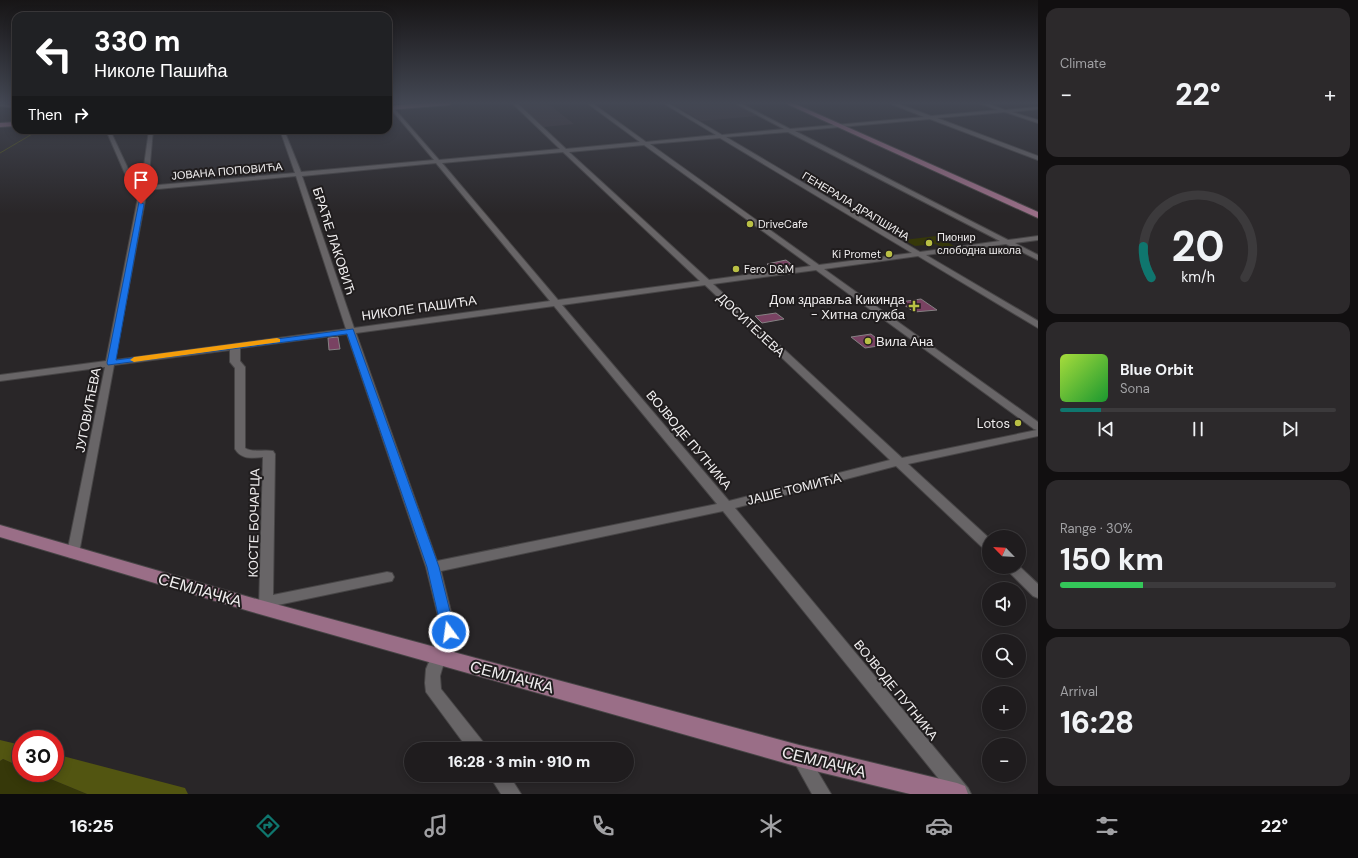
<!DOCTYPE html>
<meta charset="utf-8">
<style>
body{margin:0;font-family:"DM Sans",sans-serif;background:#2c292b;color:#f1f3f6;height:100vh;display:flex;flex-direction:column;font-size:15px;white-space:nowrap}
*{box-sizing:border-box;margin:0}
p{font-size:13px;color:#a1a1a4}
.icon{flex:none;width:22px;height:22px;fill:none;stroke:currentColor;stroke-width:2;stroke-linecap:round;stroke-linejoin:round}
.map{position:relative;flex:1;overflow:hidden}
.details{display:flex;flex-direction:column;gap:8px;padding:8px;background:#110f10;width:320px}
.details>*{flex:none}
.guide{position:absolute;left:12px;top:12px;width:380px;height:122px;border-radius:12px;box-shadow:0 2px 10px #0003,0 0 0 1px #3c3a3c;background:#202124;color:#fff;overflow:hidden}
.needle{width:26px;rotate:295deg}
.fabs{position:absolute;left:982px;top:530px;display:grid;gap:8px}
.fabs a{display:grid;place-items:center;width:44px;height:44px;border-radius:50%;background:#1f1c1e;box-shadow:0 2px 10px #0003,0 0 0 1px #3c3a3c;font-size:20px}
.speed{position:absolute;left:12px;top:730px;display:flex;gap:8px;font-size:20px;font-weight:700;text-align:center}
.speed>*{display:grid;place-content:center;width:52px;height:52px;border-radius:50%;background:#1f1c1e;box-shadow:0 2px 10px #0003,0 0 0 1px #3c3a3c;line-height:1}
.speed .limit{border:6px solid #d22;background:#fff;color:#111}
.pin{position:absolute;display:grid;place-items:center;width:34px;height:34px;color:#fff;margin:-41px -17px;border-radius:50% 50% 50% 0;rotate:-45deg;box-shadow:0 0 4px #0007}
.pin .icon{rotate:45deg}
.me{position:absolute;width:44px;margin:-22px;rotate:346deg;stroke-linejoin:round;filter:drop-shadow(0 0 3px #0008)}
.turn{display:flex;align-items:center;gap:14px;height:84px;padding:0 16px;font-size:18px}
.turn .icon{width:52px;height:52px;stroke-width:2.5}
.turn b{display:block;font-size:28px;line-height:34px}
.then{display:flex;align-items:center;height:38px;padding:0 16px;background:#0003;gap:8px;font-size:15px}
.big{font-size:30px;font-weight:800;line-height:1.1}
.details .widget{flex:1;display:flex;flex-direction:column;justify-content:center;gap:6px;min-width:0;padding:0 14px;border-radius:12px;background:#2c292b}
.details .dial{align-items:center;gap:0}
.dial svg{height:104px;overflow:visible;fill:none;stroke:#3c3a3c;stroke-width:7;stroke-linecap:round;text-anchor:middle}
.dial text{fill:#f1f3f6;stroke:none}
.song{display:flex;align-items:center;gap:12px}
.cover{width:48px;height:48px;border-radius:6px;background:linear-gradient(135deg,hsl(80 70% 55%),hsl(130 70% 35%))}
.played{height:4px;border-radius:2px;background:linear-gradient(90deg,#0f766e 15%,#3c3a3c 15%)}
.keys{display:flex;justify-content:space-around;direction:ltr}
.heat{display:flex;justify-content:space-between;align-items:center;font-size:22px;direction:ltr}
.charge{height:6px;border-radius:3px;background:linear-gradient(90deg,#34c759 30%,#3c3a3c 0)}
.trip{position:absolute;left:404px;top:742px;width:230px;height:40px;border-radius:20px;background:#1f1c1e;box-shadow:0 2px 10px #0003,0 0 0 1px #3c3a3c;font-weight:800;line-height:40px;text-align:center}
.menu{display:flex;height:64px;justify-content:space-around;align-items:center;background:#0c0b0c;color:#a1a1a4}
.menu .icon{width:28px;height:28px}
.menu .active{color:#0f766e}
.menu b{font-size:18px;color:#f1f3f6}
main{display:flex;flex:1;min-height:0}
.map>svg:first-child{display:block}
.built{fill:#393135}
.green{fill:#363809}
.water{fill:#525511}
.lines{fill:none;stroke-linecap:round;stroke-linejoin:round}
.stream{stroke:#525511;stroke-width:1}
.building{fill:#794262;stroke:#858183}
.minor-casing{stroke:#474546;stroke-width:2}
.major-casing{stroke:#474546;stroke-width:2}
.minor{fill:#686567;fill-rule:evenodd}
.major{fill:#9a6e87;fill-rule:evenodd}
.route{fill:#1a73e8;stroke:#114b97}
.slow{fill:#f59e0b}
.poi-dot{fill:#bac045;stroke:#201d1e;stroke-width:1.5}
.labels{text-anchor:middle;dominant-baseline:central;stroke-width:4;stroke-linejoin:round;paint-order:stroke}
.far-street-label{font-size:11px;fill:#f0eeef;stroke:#201d1e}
.far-poi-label{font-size:11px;fill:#f0eeef;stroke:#201d1e;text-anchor:start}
.street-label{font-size:13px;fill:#f0eeef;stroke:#201d1e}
.poi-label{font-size:13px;fill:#f0eeef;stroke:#201d1e;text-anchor:end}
.near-street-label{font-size:16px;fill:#f0eeef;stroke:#201d1e}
</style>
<main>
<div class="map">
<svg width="1038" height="794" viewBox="0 0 1038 794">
<rect width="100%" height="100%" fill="#292628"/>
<!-- built -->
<path class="built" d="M516 103H547L574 124 544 127Z
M670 103H733L758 116 701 121Z"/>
<!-- green -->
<path class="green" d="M936 236 954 246 942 247 935 244 915 246 904 240Z
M3 759 21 767V773H36L87 794H0V761Z"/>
<!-- water -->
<path class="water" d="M0 740 21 745V767L3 759 0 761Z
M55 754 185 788 188 794H87L36 773H55Z"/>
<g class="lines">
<!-- stream -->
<path class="stream" d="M0 153 39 130"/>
</g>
<!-- building -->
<path class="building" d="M786 260 795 267 774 270 767 264Z
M921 299 937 310 914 312 900 302Z
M776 313 784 319 762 323 755 316Z
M871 334 885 345 865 348 851 337Z
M338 337 340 349 329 350 328 338Z"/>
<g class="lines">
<!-- minor casing -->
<g class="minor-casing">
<path id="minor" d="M512 103H517L566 149 640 142 587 103H592L646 142 716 135 663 103H668L722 135 784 129 734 103H740L790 129 924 117 889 103H896L931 116 998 110 979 103H986L1005 110 1038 107V109L1012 112 1038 120V123L1005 112 937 118 1038 156V160L930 119 795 131 1008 240 1038 236V240L1015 243 1038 255V260L1006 244 926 255 1038 321V328L918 256 824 269 1038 422V436L908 464 989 538V551L984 549 896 466 735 508 968 788 971 794H951L723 511 441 571 456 632 442 669 440 676 441 689 484 743 486 749H468L426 692 425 683 426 669 442 632 426 567 347 334 240 348V361L245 367V448C252 453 264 449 273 451L275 454 273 595 387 572 392 573 394 577 392 581 273 606 271 613 266 615 261 613 259 609 263 457C252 458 242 460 235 449V368L230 362V350L114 365 79 553 78 557 73 558 68 557 67 553 105 367 0 381V375L106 361 142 177 126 176 106 130H110L130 173H143L149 130H153L149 174 150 175 148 176 147 186 295 173 280 130H284L301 172 434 160 390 108 392 106 439 160 560 149ZM788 132 1000 241 920 252 726 137ZM720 138 912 253 819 265 650 144ZM644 145 811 266 709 280 569 152ZM563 152 700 281 558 300 442 163ZM436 163 550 301 354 328 302 176ZM296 176 346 329 115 360 147 190ZM816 270 1034 429 1037 430 902 458 713 284ZM705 285 890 460 729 501 562 305ZM554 306 717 504 437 561 356 333Z
M0 104 16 106V108L0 106Z
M1019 566 1038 584V598L1033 596 1004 567Z
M800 750 806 752 831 794H812L792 758 794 752Z
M489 775H509L521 794H501Z"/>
</g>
<!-- major casing -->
<g class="major-casing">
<path id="major" d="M425 103H452L449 105 388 110V106Z
M785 103H793L1038 212V218Z
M16 122V126L0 127V123Z
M0 525 249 597 799 745 957 783 965 786 968 794H910L799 767 249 611 0 537Z"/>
</g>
<!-- minor -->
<use href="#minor" class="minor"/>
<!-- major -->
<use href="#major" class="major"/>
</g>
<!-- sky -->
<linearGradient id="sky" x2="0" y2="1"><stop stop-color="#171516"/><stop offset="0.48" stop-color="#434753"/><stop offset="1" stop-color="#434753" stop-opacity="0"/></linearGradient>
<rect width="1038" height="214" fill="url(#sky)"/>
<!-- route -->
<path class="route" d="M139 202 144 204 116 360 353 329 439 567 455 632 453 636 449 638 444 636 442 632 427 567 347 334 108 365 107 363Z"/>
<!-- slow -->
<path class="slow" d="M277 338 280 339V342L134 362 130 360 134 357Z"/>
<!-- markers -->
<g class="poi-dot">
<circle cx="750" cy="224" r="4"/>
<circle cx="929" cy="243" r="4"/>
<circle cx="889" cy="254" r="4"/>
<circle cx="736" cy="269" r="4"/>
<path d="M912 300h4v4h4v4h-4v4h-4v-4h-4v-4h4z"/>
<circle cx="868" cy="341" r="4"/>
<circle cx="1018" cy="423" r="4"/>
</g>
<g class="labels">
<!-- far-street labels -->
<g class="far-street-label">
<text transform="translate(227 171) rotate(-5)">ЈОВАНА ПОПОВИЋА</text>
<text transform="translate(856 206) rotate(31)">ГЕНЕРАЛА ДРАПШИНА</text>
</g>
<!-- far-poi labels -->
<g class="far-poi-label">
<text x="758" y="224">DriveCafe</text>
<text x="937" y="237">Пионир<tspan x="937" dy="13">слободна школа</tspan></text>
<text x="881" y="254" text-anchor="end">Ki Promet</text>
<text x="744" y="269">Fero D&amp;M</text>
</g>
<!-- street labels -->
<g class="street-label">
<text transform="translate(334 241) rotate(72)">БРАЋЕ ЛАКОВИЋ</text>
<text transform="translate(419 308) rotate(-8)">НИКОЛЕ ПАШИЋА</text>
<text transform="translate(751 325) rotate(43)">ДОСИТЕЈЕВА</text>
<text transform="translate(88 410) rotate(-79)">ЈУГОВИЋЕВА</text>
<text transform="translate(689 440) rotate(50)">ВОЈВОДЕ ПУТНИКА</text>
<text transform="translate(794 489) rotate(-14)">ЈАШЕ ТОМИЋА</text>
<text transform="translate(254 523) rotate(-89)">КОСТЕ БОЧАРЦА</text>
<text transform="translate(896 690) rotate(51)">ВОЈВОДЕ ПУТНИКА</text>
</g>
<!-- poi labels -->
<g class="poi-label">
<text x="905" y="299">Дом здравља Кикинда<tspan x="905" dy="15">- Хитна служба</tspan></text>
<text x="876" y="341" text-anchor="start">Вила Ана</text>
<text x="1010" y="423">Lotos</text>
</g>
<!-- near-street labels -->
<g class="near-street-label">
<text transform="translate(200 590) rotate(16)">СЕМЛАЧКА</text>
<text transform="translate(512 677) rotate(15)">СЕМЛАЧКА</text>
<text transform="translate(824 762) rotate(14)">СЕМЛАЧКА</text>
</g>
</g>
</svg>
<div class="fabs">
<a><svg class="needle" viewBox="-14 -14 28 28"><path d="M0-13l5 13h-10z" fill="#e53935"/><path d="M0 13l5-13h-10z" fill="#a1a1a4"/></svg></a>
<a><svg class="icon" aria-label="sound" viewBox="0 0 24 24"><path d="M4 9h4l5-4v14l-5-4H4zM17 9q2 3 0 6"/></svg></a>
<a><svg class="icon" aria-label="search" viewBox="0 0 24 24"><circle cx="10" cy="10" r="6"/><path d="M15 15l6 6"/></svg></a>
<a>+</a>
<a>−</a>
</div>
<div class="speed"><div class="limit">30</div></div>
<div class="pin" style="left:141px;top:204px;background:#d93025"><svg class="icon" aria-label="arrive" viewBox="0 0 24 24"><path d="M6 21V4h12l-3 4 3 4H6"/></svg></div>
<svg class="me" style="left:449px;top:632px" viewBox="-20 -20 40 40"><circle r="17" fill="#1a73e8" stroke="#fff" stroke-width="3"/><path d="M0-11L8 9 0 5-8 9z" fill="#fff"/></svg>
<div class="trip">16:28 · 3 min · 910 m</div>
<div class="guide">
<div class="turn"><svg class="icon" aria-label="left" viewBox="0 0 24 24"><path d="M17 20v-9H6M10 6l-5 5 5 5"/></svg><div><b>330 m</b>Николе Пашића</div></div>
<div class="then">Then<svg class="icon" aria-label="right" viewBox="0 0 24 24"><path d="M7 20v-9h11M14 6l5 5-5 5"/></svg></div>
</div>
</div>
<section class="details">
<div class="widget"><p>Climate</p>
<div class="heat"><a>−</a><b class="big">22°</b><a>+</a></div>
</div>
<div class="widget dial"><svg viewBox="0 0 100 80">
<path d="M14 69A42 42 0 1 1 86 69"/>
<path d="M14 69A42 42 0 0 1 8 45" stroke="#0f766e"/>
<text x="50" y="56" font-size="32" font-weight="700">20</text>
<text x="50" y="72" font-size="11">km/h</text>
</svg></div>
<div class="widget">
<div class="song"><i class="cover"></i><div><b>Blue Orbit</b><p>Sona</p></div></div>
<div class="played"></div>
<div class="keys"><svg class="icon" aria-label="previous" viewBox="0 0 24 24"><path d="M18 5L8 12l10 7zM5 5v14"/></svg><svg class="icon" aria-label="pause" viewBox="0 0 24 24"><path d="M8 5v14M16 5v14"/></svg><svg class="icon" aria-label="next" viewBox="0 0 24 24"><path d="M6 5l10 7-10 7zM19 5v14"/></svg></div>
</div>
<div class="widget"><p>Range · 30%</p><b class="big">150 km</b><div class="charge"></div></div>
<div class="widget"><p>Arrival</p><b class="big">16:28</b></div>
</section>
</main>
<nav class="menu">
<b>16:25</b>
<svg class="icon active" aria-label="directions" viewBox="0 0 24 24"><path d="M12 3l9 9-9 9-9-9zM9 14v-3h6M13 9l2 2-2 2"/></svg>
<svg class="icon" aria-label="music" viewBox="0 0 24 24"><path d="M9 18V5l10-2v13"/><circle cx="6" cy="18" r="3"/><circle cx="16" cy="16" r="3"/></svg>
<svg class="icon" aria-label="phone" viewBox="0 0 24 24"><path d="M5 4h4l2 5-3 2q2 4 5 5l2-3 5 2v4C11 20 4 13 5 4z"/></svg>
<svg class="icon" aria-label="climate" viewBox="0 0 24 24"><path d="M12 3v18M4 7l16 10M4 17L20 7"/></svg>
<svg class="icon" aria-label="car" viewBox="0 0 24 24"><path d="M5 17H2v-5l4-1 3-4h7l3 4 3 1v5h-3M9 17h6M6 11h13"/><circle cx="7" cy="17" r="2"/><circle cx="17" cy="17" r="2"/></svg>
<svg class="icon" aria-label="filters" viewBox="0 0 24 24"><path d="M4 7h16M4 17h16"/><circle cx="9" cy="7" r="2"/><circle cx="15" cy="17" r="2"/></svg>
<b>22°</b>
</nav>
